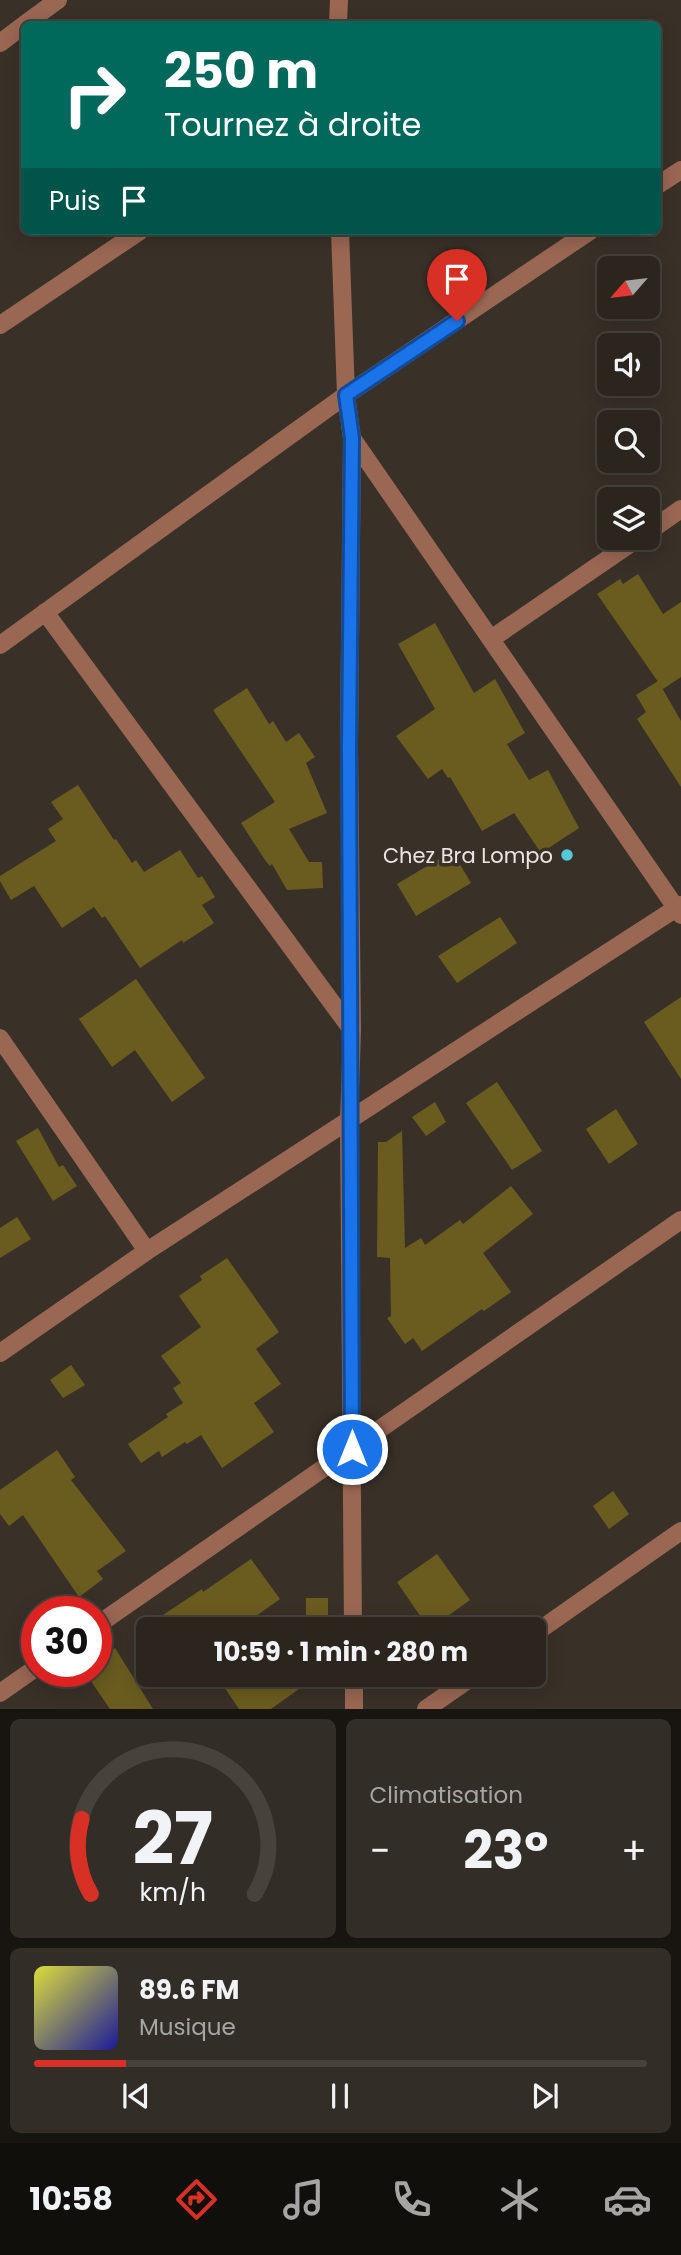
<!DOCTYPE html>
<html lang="fr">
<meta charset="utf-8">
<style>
body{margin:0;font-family:Poppins,sans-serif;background:#332d27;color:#f1f3f6;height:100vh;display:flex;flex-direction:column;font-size:26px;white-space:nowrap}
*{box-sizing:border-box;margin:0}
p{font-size:23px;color:#a6a5a4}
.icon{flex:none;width:38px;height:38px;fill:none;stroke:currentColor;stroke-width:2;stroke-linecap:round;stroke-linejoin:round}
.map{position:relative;height:1709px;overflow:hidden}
.side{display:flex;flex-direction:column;gap:10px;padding:10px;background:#181410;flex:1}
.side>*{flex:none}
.hud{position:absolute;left:21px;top:21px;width:640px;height:214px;border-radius:10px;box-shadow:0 4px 18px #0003,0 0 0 2px #47423c;background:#00695c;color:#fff;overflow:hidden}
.needle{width:46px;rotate:242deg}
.fabs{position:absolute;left:597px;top:256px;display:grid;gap:14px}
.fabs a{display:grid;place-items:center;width:63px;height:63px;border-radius:10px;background:#2b251e;box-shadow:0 4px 18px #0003,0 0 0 2px #47423c;font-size:35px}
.speed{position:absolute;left:21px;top:1596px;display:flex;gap:14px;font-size:35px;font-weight:700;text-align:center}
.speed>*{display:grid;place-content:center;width:91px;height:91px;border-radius:50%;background:#2b251e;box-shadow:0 4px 18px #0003,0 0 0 2px #47423c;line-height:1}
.speed .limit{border:10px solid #d22;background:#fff;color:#111}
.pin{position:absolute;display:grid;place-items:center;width:60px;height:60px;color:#fff;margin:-72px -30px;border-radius:50% 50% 50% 0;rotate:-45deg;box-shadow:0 0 7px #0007}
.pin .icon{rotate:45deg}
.me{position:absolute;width:77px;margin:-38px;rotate:0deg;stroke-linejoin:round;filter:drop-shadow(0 0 5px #0008)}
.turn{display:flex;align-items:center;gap:24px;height:147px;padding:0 28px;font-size:32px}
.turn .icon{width:91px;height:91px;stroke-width:2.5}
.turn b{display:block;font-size:49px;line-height:60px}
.then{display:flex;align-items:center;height:66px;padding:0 28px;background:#0003;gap:14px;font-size:26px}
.big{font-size:52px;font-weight:700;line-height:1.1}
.side .card{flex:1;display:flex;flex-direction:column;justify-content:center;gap:10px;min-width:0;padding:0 24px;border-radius:10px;background:#332d27}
.side .dial{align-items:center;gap:0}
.dial svg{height:182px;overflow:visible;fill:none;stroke:#47423c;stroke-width:7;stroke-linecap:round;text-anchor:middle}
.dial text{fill:#f1f3f6;stroke:none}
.song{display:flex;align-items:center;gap:21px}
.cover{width:84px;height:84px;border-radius:10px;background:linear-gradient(135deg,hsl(60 70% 55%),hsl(240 70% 35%))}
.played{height:7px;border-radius:4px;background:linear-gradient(90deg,#d93025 15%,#47423c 15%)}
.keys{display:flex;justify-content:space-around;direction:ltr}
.heat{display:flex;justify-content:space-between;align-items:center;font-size:38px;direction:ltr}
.side .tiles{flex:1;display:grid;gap:10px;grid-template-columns:1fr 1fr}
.card:last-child{grid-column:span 2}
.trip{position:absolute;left:136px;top:1617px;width:410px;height:70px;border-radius:10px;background:#2b251e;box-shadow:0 4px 18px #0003,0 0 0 2px #47423c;font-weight:700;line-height:70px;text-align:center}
.tabs{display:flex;height:112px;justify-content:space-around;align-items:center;background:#110f0c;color:#a6a5a4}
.tabs .icon{width:49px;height:49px}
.tabs .active{color:#d93025}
.tabs b{font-size:32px;color:#f1f3f6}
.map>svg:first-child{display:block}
.building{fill:#6a5c1f}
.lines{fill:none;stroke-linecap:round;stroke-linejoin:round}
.minor{stroke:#9a6753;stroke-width:18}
.route-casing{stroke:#114b97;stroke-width:18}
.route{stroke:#1a73e8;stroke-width:12}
.poi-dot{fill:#52cbd8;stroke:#393128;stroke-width:2.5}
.labels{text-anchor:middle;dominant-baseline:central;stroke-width:7;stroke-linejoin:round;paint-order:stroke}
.poi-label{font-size:21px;fill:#ebe5e0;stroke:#393128;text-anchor:end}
</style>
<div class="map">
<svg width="681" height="1709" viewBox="0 0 681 1709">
<rect width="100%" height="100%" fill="#393128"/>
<!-- building -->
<path class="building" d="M638 574 663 614 681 602V677L663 689 597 594 620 579 623 584Z
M435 623 474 693 495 679 525 733 507 744 529 780 548 770 579 828 541 853 514 813 482 831 450 777 448 778 442 769 428 779 396 736 435 709 398 644Z
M658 681 681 721V787L637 719 646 712 636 695Z
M247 688 269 724 273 721 286 742 299 733 315 757 306 763 327 813 289 829 309 862H322L323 888 287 890 272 864 270 866 265 860 241 823 275 802 213 710Z
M78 785 114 840 116 839 132 863 136 860 144 872 180 850 198 878 202 876 215 897 202 905 214 923 183 943 182 940 140 968 105 916 102 918 94 907 62 928 34 886 11 900 0 881V876L56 841 48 829 63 819 51 802Z
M452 851 471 883 416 916 397 884Z
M500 917 517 943 457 983 438 956Z
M136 979 205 1078 172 1102 135 1050 112 1067 79 1019Z
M681 997V1079L644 1022Z
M497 1082 542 1151 512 1170 466 1103Z
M435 1102 446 1122 426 1136 412 1117Z
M616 1109 638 1144 609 1164 586 1129Z
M38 1128 59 1167 63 1165 77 1186 53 1201 16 1141Z
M402 1131 405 1248 421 1238 425 1245 460 1220 463 1224 511 1186 533 1214 483 1253 511 1292 484 1311 482 1309 422 1351 413 1338 405 1344 387 1318 391 1316 390 1258 377 1257 378 1142H386Z
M17 1217 31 1239 0 1258V1228Z
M227 1258 279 1332 256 1349 281 1384 254 1403 274 1432 222 1468 201 1435 187 1444 185 1442 162 1457 159 1451 141 1463 128 1444 168 1417 166 1414 183 1403 173 1388 181 1383 161 1356 201 1327 179 1296 202 1280 200 1276Z
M71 1365 85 1385 63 1398 50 1380Z
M57 1450 75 1477 71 1480 126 1551 97 1571 103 1579 79 1597 23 1515 9 1526 0 1514V1490Z
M613 1491 629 1514 609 1529 593 1506Z
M437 1554 470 1600 441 1621 438 1618 427 1626 397 1582Z
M251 1559 280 1599 238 1629H142L202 1589 203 1592Z
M306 1598H328V1629H306Z
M115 1648 153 1709H110L84 1671H96V1660Z
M216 1675H288L299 1689 271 1709H239Z"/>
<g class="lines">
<!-- minor -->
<path class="minor" d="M25 24 58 0
M338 24 339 0
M0 43 24 25
M658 185 681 170
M340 231 346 395 352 438 349 746 352 1030 349 1121 353 1629
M0 325 140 231
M352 438 681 915
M648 532 681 509
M45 612 352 1030
M491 639 640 537
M0 645 346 395 590 231
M0 1038 147 1251
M0 1353 147 1251 681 905
M96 1626 681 1220
M534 1634 681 1531
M354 1675V1709
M0 1693 37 1667
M426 1709 475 1675"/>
</g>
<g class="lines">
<!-- route casing -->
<g class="route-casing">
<path id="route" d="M352 1449 349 746 352 438 346 395 457 321"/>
</g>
<!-- route -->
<use href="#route" class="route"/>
</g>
<!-- markers -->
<circle class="poi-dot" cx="567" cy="855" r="7"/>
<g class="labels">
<!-- poi labels -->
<g class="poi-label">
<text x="553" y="855">Chez Bra Lompo</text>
</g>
</g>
</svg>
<div class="fabs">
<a><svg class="needle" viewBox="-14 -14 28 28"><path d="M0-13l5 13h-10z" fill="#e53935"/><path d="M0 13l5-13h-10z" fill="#a6a5a4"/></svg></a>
<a><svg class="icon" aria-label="sound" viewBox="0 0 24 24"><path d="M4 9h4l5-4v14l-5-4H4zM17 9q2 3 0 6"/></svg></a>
<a><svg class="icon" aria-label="search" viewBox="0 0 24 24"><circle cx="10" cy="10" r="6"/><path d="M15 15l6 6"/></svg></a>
<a><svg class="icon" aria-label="layers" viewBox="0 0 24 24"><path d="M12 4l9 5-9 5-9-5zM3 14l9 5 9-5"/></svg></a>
</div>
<div class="speed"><div class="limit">30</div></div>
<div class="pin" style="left:457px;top:321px;background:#d93025"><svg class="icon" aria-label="arrive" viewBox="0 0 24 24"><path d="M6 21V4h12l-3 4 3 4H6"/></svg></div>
<svg class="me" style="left:352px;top:1449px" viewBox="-20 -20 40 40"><circle r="17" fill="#1a73e8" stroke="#fff" stroke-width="3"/><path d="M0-11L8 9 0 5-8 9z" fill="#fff"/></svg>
<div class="trip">10:59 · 1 min · 280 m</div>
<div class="hud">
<div class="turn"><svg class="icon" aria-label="right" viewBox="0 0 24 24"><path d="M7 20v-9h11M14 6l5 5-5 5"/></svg><div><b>250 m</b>Tournez à droite</div></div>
<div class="then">Puis<svg class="icon" aria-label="arrive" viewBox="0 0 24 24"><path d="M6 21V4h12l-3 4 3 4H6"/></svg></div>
</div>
</div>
<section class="side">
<div class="tiles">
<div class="card dial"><svg viewBox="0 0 100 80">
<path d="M14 69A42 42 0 1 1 86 69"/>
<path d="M14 69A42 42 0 0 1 10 36" stroke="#d93025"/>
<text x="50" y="56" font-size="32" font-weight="700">27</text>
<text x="50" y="72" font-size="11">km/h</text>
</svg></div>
<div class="card"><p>Climatisation</p>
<div class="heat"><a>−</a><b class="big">23°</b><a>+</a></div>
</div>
<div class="card">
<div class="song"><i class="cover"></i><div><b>89.6 FM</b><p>Musique</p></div></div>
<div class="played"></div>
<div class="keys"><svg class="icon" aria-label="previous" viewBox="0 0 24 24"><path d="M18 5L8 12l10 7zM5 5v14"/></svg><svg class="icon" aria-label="pause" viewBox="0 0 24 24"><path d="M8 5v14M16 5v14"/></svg><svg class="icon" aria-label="next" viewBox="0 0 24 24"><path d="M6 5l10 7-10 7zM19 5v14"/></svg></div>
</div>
</div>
</section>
<nav class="tabs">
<b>10:58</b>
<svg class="icon active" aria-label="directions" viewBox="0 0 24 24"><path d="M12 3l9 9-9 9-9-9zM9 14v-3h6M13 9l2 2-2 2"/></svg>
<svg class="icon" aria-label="music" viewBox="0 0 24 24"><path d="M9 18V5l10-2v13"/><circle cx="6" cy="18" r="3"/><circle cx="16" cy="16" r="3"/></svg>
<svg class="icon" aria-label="phone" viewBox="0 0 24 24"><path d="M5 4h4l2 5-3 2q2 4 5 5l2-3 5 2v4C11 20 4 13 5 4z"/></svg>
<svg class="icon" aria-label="climate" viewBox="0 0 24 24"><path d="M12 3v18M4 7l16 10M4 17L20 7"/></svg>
<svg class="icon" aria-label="car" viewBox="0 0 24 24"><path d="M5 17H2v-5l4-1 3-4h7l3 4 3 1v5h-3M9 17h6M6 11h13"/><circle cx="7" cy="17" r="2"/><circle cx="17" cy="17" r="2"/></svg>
</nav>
